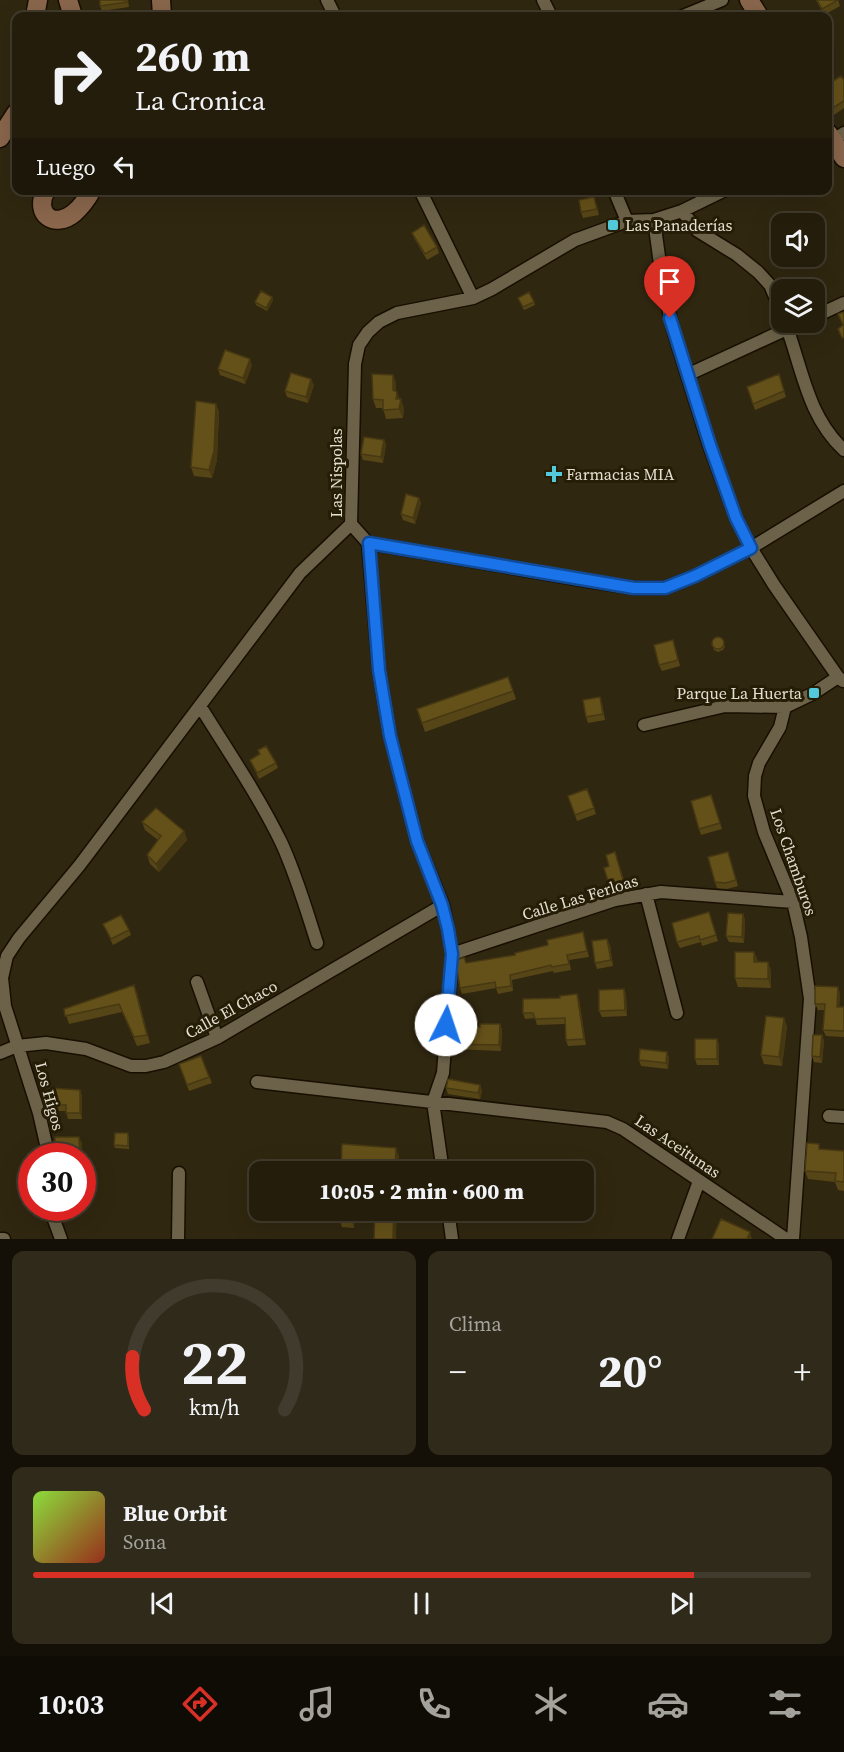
<!DOCTYPE html>
<html lang="es">
<meta charset="utf-8">
<style>
body{margin:0;font-family:"Source Serif 4",serif;background:#302a1a;color:#f1f3f6;height:100vh;display:flex;flex-direction:column;font-size:22px;white-space:nowrap}
*{box-sizing:border-box;margin:0}
p{font-size:20px;color:#a3a29d}
.icon{flex:none;width:33px;height:33px;fill:none;stroke:currentColor;stroke-width:2;stroke-linecap:round;stroke-linejoin:round}
.map{position:relative;height:1239px;overflow:hidden}
.side{display:flex;flex-direction:column;gap:12px;padding:12px;background:#141007;flex:1}
.side>*{flex:none}
.hud{position:absolute;left:12px;top:12px;width:820px;height:183px;border-radius:12px;box-shadow:0 6px 24px #0002,0 0 0 2px #413b2d;background:#241d0c;color:#f1f3f6;overflow:hidden}
.controls{position:absolute;left:771px;top:213px;display:grid;gap:12px}
.controls a{display:grid;place-items:center;width:54px;height:54px;border-radius:12px;background:#241d0c;box-shadow:0 6px 24px #0002,0 0 0 2px #413b2d;font-size:30px}
.speed{position:absolute;left:18px;top:1143px;display:flex;gap:12px;font-size:30px;font-weight:700;text-align:center}
.speed>*{display:grid;place-content:center;width:78px;height:78px;border-radius:50%;background:#241d0c;box-shadow:0 6px 24px #0002,0 0 0 2px #413b2d;line-height:1}
.speed .limit{border:9px solid #d22;background:#fff;color:#111}
.pin{position:absolute;display:grid;place-items:center;width:51px;height:51px;color:#fff;margin:-62px -26px;border-radius:50% 50% 50% 0;rotate:-45deg;box-shadow:0 0 6px #0007}
.pin .icon{rotate:45deg}
.me{position:absolute;width:66px;margin:-33px;rotate:4deg;stroke-linejoin:round;filter:drop-shadow(0 0 4px #0008)}
.turn{display:flex;align-items:center;gap:21px;height:126px;padding:0 24px;font-size:27px}
.turn .icon{width:78px;height:78px;stroke-width:2.5}
.turn b{display:block;font-size:42px;line-height:51px}
.then{display:flex;align-items:center;height:57px;padding:0 24px;background:#0003;gap:12px;font-size:22px}
.big{font-size:45px;font-weight:800;line-height:1.1}
.side .widget{flex:1;display:flex;flex-direction:column;justify-content:center;gap:9px;min-width:0;padding:0 21px;border-radius:12px;background:#302a1a}
.side .dial{align-items:center;gap:0}
.dial svg{height:156px;overflow:visible;fill:none;stroke:#413b2d;stroke-width:7;stroke-linecap:round;text-anchor:middle}
.dial text{fill:#f1f3f6;stroke:none}
.song{display:flex;align-items:center;gap:18px}
.cover{width:72px;height:72px;border-radius:9px;background:linear-gradient(135deg,hsl(90 70% 55%),hsl(10 70% 35%))}
.played{height:6px;border-radius:3px;background:linear-gradient(90deg,#d93025 85%,#413b2d 85%)}
.keys{display:flex;justify-content:space-around;direction:ltr}
.heat{display:flex;justify-content:space-between;align-items:center;font-size:33px;direction:ltr}
.side .tiles{flex:1;display:grid;gap:12px;grid-template-columns:1fr 1fr}
.widget:last-child{grid-column:span 2}
.trip{position:absolute;left:249px;top:1161px;width:345px;height:60px;border-radius:12px;background:#241d0c;box-shadow:0 6px 24px #0002,0 0 0 2px #413b2d;font-weight:800;line-height:60px;text-align:center}
.menu{display:flex;height:96px;justify-content:space-around;align-items:center;background:#0e0c05;color:#a3a29d}
.menu .icon{width:42px;height:42px}
.menu .selected{color:#d93025}
.menu b{font-size:27px;color:#f1f3f6}
.map>svg:first-child{display:block}
.lines{fill:none;stroke-linecap:round;stroke-linejoin:round}
.street-casing{stroke:#180f00;stroke-width:15}
.secondary-casing{stroke:#180f00;stroke-width:21}
.street{stroke:#6c6249;stroke-width:12}
.secondary{stroke:#89664c;stroke-width:18}
.wall{fill:#564516}
.shaded-wall{fill:#463812}
.building{fill:#645019;stroke:#463812;stroke-width:1.5}
.route-casing{stroke:#114b97;stroke-width:15}
.route{stroke:#1a73e8;stroke-width:10}
.poi-dot{fill:#53cadc;stroke:#261d06;stroke-width:2}
.labels{text-anchor:middle;dominant-baseline:central;stroke-width:6;stroke-linejoin:round;paint-order:stroke}
.poi-label{font-size:16px;fill:#e5dfd1;stroke:#261d06;text-anchor:start}
.street-label{font-size:16px;fill:#e5dfd1;stroke:#261d06}
</style>
<div class="map">
<svg width="844" height="1239" viewBox="0 0 844 1239">
<rect width="100%" height="100%" fill="#302710"/>
<g class="lines">
<!-- street casing -->
<g class="street-casing">
<path id="street" d="M327 0 335 16
M543 0 551 16
M683 16 722 0
M828 143 844 133
M420 190 473 298
M614 190 627 221
M682 211 698 231 737 255 758 272 770 285 782 313
M654 220 663 286 674 333 709 445 736 518 751 548 774 585 838 677 843 681
M814 317 844 303
M785 322C802 367 807 416 844 450
M687 375 802 322
M368 543 594 582 634 588H665L695 576 751 548 844 491
M200 706C228 751 258 795 281 842 296 874 306 909 317 943
M644 725 725 706 785 707
M646 894 677 1013
M452 954 615 900 661 892 793 902
M197 982 217 1038
M0 1053 17 1046 46 1043 86 1049 131 1066H146L164 1062 217 1038 443 905
M257 1082 607 1122 623 1129 786 1239
M829 1116 844 1117
M47 1156 46 1144 39 1113 5 1006 2 978 7 956 19 938 79 866 300 573 351 524
M443 1172 433 1102 443 1073 452 954 448 929 443 905 417 841 390 736 379 671 368 543 351 524 355 364 359 345 368 332 379 322 397 313 473 298 492 289 575 240 627 221 654 220 682 211 725 190
M52 1208 54 1220 61 1239
M448 1210 452 1239
M0 1239H4
M178 1239 179 1173
M678 1239 699 1181
M793 1239 810 999 801 937 793 902 764 832 754 796 755 776 759 763 780 727 785 707 814 693 838 677"/>
</g>
<!-- secondary casing -->
<g class="secondary-casing">
<path id="secondary" d="M68 0 73 16
M161 0 162 16
M749 0 759 16
M35 16 38 0
M828 133 844 158
M0 138 16 113
M46 190C33 215 55 229 74 213 81 207 87 199 92 190"/>
</g>
<!-- street -->
<use href="#street" class="street"/>
<!-- secondary -->
<use href="#secondary" class="secondary"/>
</g>
<!-- wall -->
<path class="wall" d="M100 0H128L129 7 102 11 100 6Z
M816 0H838L840 6 824 15Z
M844 80V108L834 115 828 106V84Z
M596 203 599 215 583 218 581 212Z
M412 233 437 247 439 253 427 260 414 238Z
M272 297 273 300 267 311 256 305 255 302Z
M518 298 534 302 535 305 524 310Z
M252 365 245 384 220 375 218 369Z
M779 374 786 397 755 410 747 387Z
M393 375 396 383V392L404 408 403 418 386 419 383 408H376L373 399Z
M314 385 308 403 287 397 285 391Z
M216 404 219 412 217 460 212 478 194 476 191 467Z
M384 440 386 445 383 463 363 460 361 454Z
M419 498 421 503 415 524 403 520 401 514Z
M711 643 725 646 723 650 718 652 714 650Z
M675 646 680 666 662 671 659 665Z
M508 677 516 699 425 732 417 709Z
M602 703 605 720 588 723 586 717Z
M258 750 276 763 278 768 259 779 250 760 259 754Z
M587 789 596 814 577 821 568 796Z
M711 795 722 829 701 835 699 829Z
M142 822 184 831 187 840 159 872 150 864 147 855 158 840 145 830Z
M615 852 626 886 617 889 615 885 611 886 604 868 609 866Z
M730 858 738 886 727 889 717 888 715 882Z
M709 912 718 941 702 946 701 942 680 948 677 942Z
M743 914 745 920 744 943 729 942 726 936Z
M103 924 129 930 131 935 113 945Z
M583 932 589 957 569 960 571 970 554 973 553 971 512 980 513 991 498 994 496 988 462 994 460 988 466 963 515 955 548 945Z
M610 945 613 966 597 969 595 963Z
M754 952 758 962H768L771 971V988L738 987 735 978Z
M624 989 626 995 627 1016 602 1017 599 1011Z
M137 993 150 1043 137 1046 122 1012 69 1024 64 1009Z
M840 993 839 1007H844V1037L826 1036 823 1030 825 1010H818L815 1004Z
M577 994 579 999 586 1045 568 1046 566 1040 565 1024 537 1025 535 1018 525 1019 523 1013 560 998Z
M784 1018 787 1027 782 1066 764 1064 761 1055Z
M500 1024 502 1030 501 1051 453 1049 451 1044 480 1027Z
M822 1035 824 1041 822 1063 814 1062 812 1056Z
M717 1039 719 1045V1065H697L695 1059Z
M667 1052 669 1058 668 1069 641 1066 639 1060Z
M201 1056 212 1083 189 1091 179 1064Z
M480 1085 482 1091 480 1099 448 1094 446 1088Z
M80 1090 82 1096V1119H68L66 1111H53L51 1105Z
M129 1136V1149L115 1148 114 1145Z
M82 1143V1156H56L55 1153Z
M821 1149 844 1151V1191L838 1190 835 1182 808 1179 805 1171Z
M355 1210 354 1228 342 1227 340 1221Z"/>
<!-- shaded-wall -->
<path class="shaded-wall" d="M272 297 273 300 267 311 266 308Z
M250 359 252 365 245 384 243 378Z
M393 375 396 383V398L397 392 400 401 399 408 393 390Z
M311 379 314 385 308 403 306 397Z
M401 399 404 408 403 418 399 409Z
M216 404 219 412 217 460 212 478 209 470Z
M384 440 386 445 383 463 381 457Z
M419 498 421 503 415 524 413 518Z
M184 831 187 840 159 872 156 864Z
M743 914 745 920 744 943 742 937Z
M607 939 610 945 613 966 611 960Z
M754 952 758 961V970L754 962Z
M768 962 771 971V988L768 979Z
M134 985 137 993 150 1043 147 1035Z
M838 987 840 993 839 1013 837 1007Z
M624 989 626 995 627 1016 625 1010Z
M577 994 579 999 586 1045 584 1039Z
M784 1018 787 1027 782 1066 779 1057Z
M500 1024 502 1030 501 1051 499 1045Z
M822 1035 824 1041 822 1063 820 1057Z
M717 1039 719 1045V1065L717 1059Z
M667 1052 669 1058 668 1069 666 1063Z
M480 1085 482 1091 480 1099 478 1093Z
M80 1090 82 1096V1119L80 1113Z
M79 1137 82 1143V1156L80 1153Z
M396 1148 399 1156V1172H395Z
M352 1210H355L354 1228 352 1222Z
M394 1210H397L396 1239H393Z
M750 1232 752 1239H747Z"/>
<!-- building -->
<path class="building" d="M100 0H126L127 2 100 6Z
M817 0H838L822 9Z
M841 76 844 80V101L831 109 828 103V84Z
M594 197 597 209 581 212 579 200Z
M424 225 437 247 425 254 412 233Z
M261 291 272 297 266 308 255 302Z
M529 292 534 302 523 307 518 298Z
M844 312V337L842 338 838 329 843 325 838 314Z
M225 350 250 359 243 378 218 369Z
M291 373 311 379 306 397 285 391Z
M372 374 393 375V390L397 392 396 399H401L399 409 383 410V400L373 399Z
M779 374 784 391 753 404 747 387Z
M196 401 216 404 214 451 209 470 191 467Z
M364 437 384 440 381 457 361 454Z
M406 494 419 498 413 518 401 514Z
M712 643a6 6 0 1 1 12 0a6 6 0 1 1-12 0Z
M673 640 678 660 659 665 654 645Z
M508 677 513 691 422 723 417 709Z
M600 697 603 714 586 717 583 700Z
M266 746 276 763 257 773 250 760 260 754 258 750Z
M587 789 594 808 575 815 568 796Z
M711 795 720 823 699 829 691 801Z
M156 808 184 831 156 864 147 855 161 836 142 822Z
M615 852 623 880 615 883 613 879 608 881 604 868 609 866 606 855Z
M728 852 736 880 725 883 715 882 708 857Z
M709 912 716 935 700 940 699 936 677 942 672 923Z
M728 913 743 914 742 937 726 936Z
M121 915 129 930 111 939 103 924Z
M583 932 587 951 567 955 569 964 552 967 551 965 510 975 511 986 496 988 495 982 460 988 457 969V960L464 957 466 963 515 955V953L548 945 547 940Z
M607 939 611 960 595 963 592 941Z
M735 952H754V962H768V979L735 978Z
M134 985 147 1035 134 1037 119 1004 65 1016 64 1009Z
M815 986 838 987 837 1007H844V1031L823 1030 825 1004H815Z
M624 989 625 1010 599 1011V990Z
M577 994 584 1039 566 1040 565 1018 535 1019 533 1013H523V999L560 998V996Z
M766 1016 784 1018 779 1057 761 1055Z
M480 1024H500L499 1045 451 1044 452 1026 480 1027Z
M813 1035H822L820 1057 812 1056Z
M695 1039H717V1059H695Z
M640 1049 667 1052 666 1063 639 1060Z
M201 1056 209 1077 187 1085 179 1064Z
M448 1079 480 1085 478 1093 446 1088Z
M50 1088 80 1090V1113H66V1105H51Z
M115 1133H128V1146L114 1145Z
M55 1137H79L80 1153H55Z
M807 1143 819 1144V1149L844 1151V1182L835 1181 836 1173 805 1171Z
M342 1144 396 1148 395 1172 341 1171Z
M341 1210H352V1222L340 1221Z
M375 1210H394L393 1239H374Z
M721 1219 750 1232 747 1239H712Z"/>
<g class="lines">
<!-- route casing -->
<g class="route-casing">
<path id="route" d="M446 1025 452 954 448 929 442 905 417 841 390 736 379 670 369 543 634 588H665L695 576 751 548 736 518 710 445 670 318"/>
</g>
<!-- route -->
<use href="#route" class="route"/>
</g>
<!-- markers -->
<g class="poi-dot">
<rect x="607" y="219" width="12" height="12" rx="3"/>
<path d="M551 465h6v6h6v6h-6v6h-6v-6h-6v-6h6z"/>
<rect x="808" y="687" width="12" height="12" rx="3"/>
</g>
<g class="labels">
<!-- poi labels -->
<g class="poi-label">
<text x="625" y="225">Las Panaderías</text>
<text x="566" y="474">Farmacias MIA</text>
<text x="802" y="693" text-anchor="end">Parque La Huerta</text>
</g>
<!-- street labels -->
<g class="street-label">
<text transform="translate(336 473) rotate(-90)">Las Nispolas</text>
<text transform="translate(794 862) rotate(71)">Los Chamburos</text>
<text transform="translate(580 897) rotate(-17)">Calle Las Ferloas</text>
<text transform="translate(231 1009) rotate(-29)">Calle El Chaco</text>
<text transform="translate(50 1096) rotate(75)">Los Higos</text>
<text transform="translate(678 1146) rotate(34)">Las Aceitunas</text>
</g>
</g>
</svg>
<div class="controls">
<a><svg class="icon" aria-label="sound" viewBox="0 0 24 24"><path d="M4 9h4l5-4v14l-5-4H4zM17 9q2 3 0 6"/></svg></a>
<a><svg class="icon" aria-label="layers" viewBox="0 0 24 24"><path d="M12 4l9 5-9 5-9-5zM3 14l9 5 9-5"/></svg></a>
</div>
<div class="speed"><div class="limit">30</div></div>
<div class="pin" style="left:670px;top:318px;background:#d93025"><svg class="icon" aria-label="arrive" viewBox="0 0 24 24"><path d="M6 21V4h12l-3 4 3 4H6"/></svg></div>
<svg class="me" style="left:446px;top:1025px" viewBox="-20 -20 40 40"><circle r="19" fill="#fff"/><path d="M0-13L10 11 0 6-10 11z" fill="#1a73e8"/></svg>
<div class="trip">10:05 · 2 min · 600 m</div>
<div class="hud">
<div class="turn"><svg class="icon" aria-label="right" viewBox="0 0 24 24"><path d="M7 20v-9h11M14 6l5 5-5 5"/></svg><div><b>260 m</b>La Cronica</div></div>
<div class="then">Luego<svg class="icon" aria-label="left" viewBox="0 0 24 24"><path d="M17 20v-9H6M10 6l-5 5 5 5"/></svg></div>
</div>
</div>
<section class="side">
<div class="tiles">
<div class="widget dial"><svg viewBox="0 0 100 80">
<path d="M14 69A42 42 0 1 1 86 69"/>
<path d="M14 69A42 42 0 0 1 8 42" stroke="#d93025"/>
<text x="50" y="56" font-size="32" font-weight="700">22</text>
<text x="50" y="72" font-size="11">km/h</text>
</svg></div>
<div class="widget"><p>Clima</p>
<div class="heat"><a>−</a><b class="big">20°</b><a>+</a></div>
</div>
<div class="widget">
<div class="song"><i class="cover"></i><div><b>Blue Orbit</b><p>Sona</p></div></div>
<div class="played"></div>
<div class="keys"><svg class="icon" aria-label="previous" viewBox="0 0 24 24"><path d="M18 5L8 12l10 7zM5 5v14"/></svg><svg class="icon" aria-label="pause" viewBox="0 0 24 24"><path d="M8 5v14M16 5v14"/></svg><svg class="icon" aria-label="next" viewBox="0 0 24 24"><path d="M6 5l10 7-10 7zM19 5v14"/></svg></div>
</div>
</div>
</section>
<nav class="menu">
<b>10:03</b>
<svg class="icon selected" aria-label="directions" viewBox="0 0 24 24"><path d="M12 3l9 9-9 9-9-9zM9 14v-3h6M13 9l2 2-2 2"/></svg>
<svg class="icon" aria-label="music" viewBox="0 0 24 24"><path d="M9 18V5l10-2v13"/><circle cx="6" cy="18" r="3"/><circle cx="16" cy="16" r="3"/></svg>
<svg class="icon" aria-label="phone" viewBox="0 0 24 24"><path d="M5 4h4l2 5-3 2q2 4 5 5l2-3 5 2v4C11 20 4 13 5 4z"/></svg>
<svg class="icon" aria-label="climate" viewBox="0 0 24 24"><path d="M12 3v18M4 7l16 10M4 17L20 7"/></svg>
<svg class="icon" aria-label="car" viewBox="0 0 24 24"><path d="M5 17H2v-5l4-1 3-4h7l3 4 3 1v5h-3M9 17h6M6 11h13"/><circle cx="7" cy="17" r="2"/><circle cx="17" cy="17" r="2"/></svg>
<svg class="icon" aria-label="filters" viewBox="0 0 24 24"><path d="M4 7h16M4 17h16"/><circle cx="9" cy="7" r="2"/><circle cx="15" cy="17" r="2"/></svg>
</nav>
